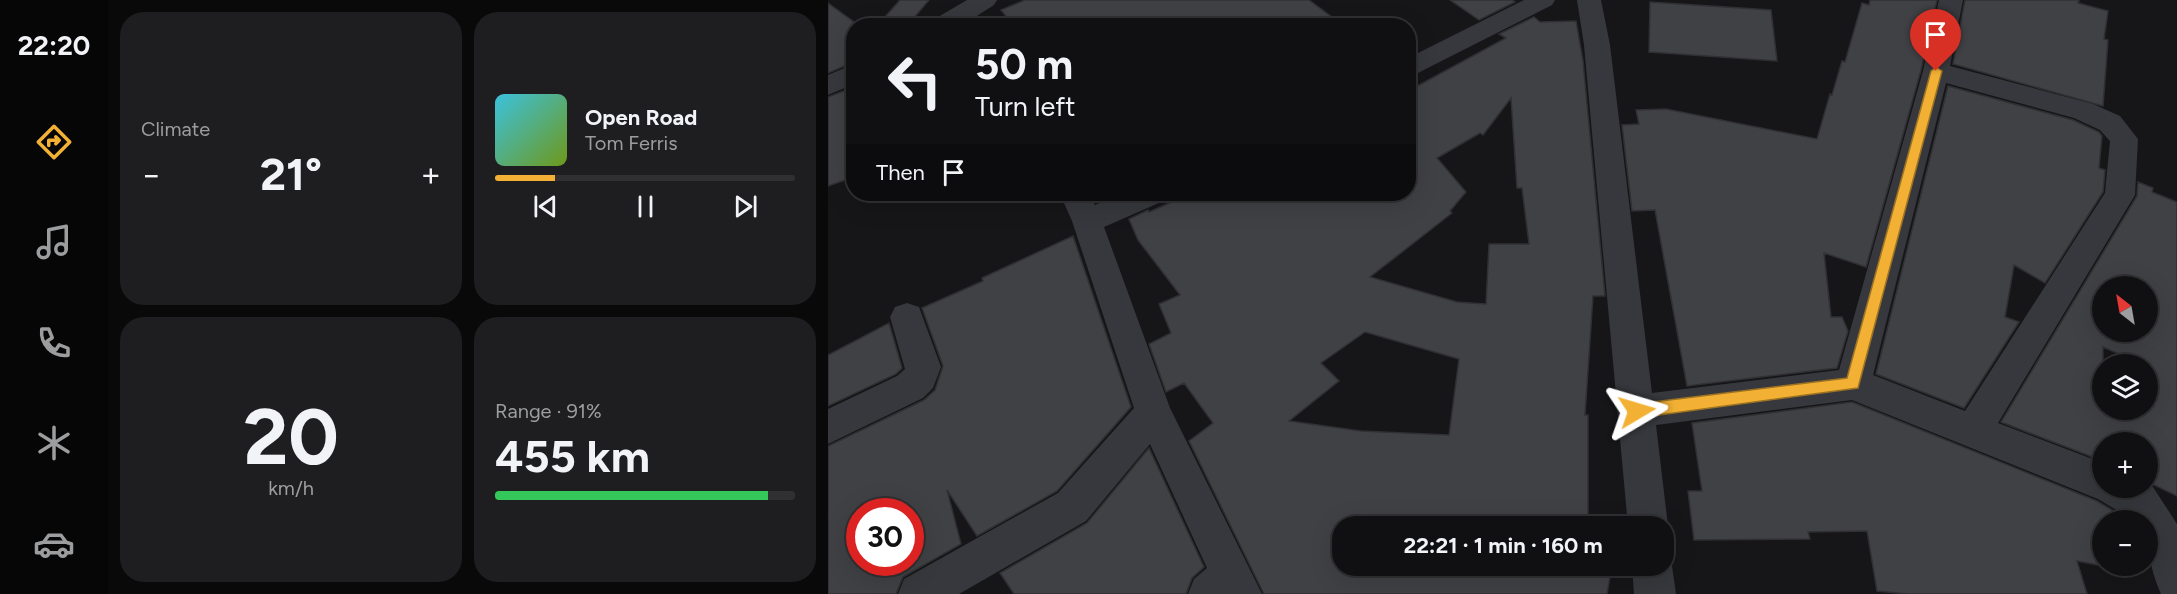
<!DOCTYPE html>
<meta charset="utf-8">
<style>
body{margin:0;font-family:Figtree,sans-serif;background:#1e1e20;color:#f1f3f6;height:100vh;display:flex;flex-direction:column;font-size:22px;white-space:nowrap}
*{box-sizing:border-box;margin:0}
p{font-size:20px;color:#9c9d9f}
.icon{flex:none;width:33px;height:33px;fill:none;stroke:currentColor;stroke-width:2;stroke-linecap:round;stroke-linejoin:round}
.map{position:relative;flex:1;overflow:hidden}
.panel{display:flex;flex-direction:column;gap:12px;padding:12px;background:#09090a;width:720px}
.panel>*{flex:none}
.top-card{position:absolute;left:18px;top:18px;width:570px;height:183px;border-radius:24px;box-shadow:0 6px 24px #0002,0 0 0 2px #303032;background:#101012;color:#f1f3f6;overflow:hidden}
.needle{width:39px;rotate:329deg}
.tools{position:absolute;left:1264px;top:276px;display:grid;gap:12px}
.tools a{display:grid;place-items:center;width:66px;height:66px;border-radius:50%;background:#101012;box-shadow:0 6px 24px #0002,0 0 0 2px #303032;font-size:30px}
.speed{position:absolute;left:18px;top:498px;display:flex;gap:12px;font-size:30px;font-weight:700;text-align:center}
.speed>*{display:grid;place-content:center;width:78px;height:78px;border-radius:50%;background:#101012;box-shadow:0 6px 24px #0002,0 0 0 2px #303032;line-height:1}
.speed .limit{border:9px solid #d22;background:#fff;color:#111}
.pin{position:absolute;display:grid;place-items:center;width:51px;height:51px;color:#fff;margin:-62px -26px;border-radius:50% 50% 50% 0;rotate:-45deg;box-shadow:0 0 6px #0007}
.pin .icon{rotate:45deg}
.me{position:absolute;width:66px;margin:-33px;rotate:83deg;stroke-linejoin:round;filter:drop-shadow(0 0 4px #0008)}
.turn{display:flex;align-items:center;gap:21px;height:126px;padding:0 30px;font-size:27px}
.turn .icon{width:78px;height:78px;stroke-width:2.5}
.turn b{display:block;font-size:42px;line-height:51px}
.then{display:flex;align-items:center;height:57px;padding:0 30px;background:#0003;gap:12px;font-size:22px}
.big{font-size:45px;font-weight:700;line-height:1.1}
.panel .tile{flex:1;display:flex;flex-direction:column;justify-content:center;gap:9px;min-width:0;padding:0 21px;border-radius:24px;background:#1e1e20}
.panel .dial{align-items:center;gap:0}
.dial b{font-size:78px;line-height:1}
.song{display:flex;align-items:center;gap:18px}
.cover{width:72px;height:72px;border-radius:9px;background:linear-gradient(135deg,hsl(190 70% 55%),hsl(80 70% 35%))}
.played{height:6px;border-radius:3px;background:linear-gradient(90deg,#f2b134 20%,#303032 20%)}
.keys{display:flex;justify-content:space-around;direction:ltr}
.heat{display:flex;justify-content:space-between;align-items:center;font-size:33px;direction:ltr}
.charge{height:9px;border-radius:4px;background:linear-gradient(90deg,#34c759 91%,#303032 0)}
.panel .tiles{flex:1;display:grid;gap:12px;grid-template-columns:repeat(2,1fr)}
.trip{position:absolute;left:504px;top:516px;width:342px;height:60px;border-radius:24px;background:#101012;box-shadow:0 6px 24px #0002,0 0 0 2px #303032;font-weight:700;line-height:60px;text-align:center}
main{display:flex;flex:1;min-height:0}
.dock{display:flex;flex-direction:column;width:108px;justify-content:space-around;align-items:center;background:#060607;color:#9c9d9f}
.dock .icon{width:42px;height:42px}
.dock .selected{color:#f2b134}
.dock b{font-size:27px;color:#f1f3f6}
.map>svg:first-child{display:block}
.building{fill:#404145;stroke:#303034;stroke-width:1.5;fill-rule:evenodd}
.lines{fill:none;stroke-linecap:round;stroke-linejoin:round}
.minor{fill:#37383d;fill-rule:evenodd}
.route{fill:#f2b134;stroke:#9d7322;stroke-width:1.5}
</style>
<main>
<nav class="dock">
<b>22:20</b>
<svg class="icon selected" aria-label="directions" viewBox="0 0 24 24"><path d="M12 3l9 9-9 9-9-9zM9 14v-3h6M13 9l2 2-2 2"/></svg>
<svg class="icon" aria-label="music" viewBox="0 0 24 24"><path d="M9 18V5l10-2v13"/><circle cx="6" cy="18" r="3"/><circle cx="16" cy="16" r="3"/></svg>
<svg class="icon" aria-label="phone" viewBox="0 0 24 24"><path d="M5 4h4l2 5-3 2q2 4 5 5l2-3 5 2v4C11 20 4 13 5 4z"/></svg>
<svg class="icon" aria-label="climate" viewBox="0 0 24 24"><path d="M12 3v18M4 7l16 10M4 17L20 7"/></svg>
<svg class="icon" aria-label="car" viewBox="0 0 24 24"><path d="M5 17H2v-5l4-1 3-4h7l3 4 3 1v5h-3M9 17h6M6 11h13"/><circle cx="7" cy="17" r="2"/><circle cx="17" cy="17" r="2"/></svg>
</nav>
<section class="panel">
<div class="tiles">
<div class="tile"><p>Climate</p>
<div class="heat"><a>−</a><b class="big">21°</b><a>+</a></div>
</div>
<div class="tile">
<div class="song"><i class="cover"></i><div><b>Open Road</b><p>Tom Ferris</p></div></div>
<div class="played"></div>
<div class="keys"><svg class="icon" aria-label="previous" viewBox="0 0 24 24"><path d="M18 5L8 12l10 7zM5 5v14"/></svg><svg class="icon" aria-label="pause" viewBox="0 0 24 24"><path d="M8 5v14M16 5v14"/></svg><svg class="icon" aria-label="next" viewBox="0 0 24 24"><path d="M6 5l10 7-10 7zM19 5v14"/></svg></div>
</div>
<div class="tile dial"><b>20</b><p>km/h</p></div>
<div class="tile"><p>Range · 91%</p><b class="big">455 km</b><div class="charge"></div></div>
</div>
</section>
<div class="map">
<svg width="1349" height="594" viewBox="0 0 1349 594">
<rect width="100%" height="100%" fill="#161618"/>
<!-- building -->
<path class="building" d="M72 0H101L79 26H49Z
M197 0H481L516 26H386L375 18 362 26H186L173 10Z
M622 0H684L687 2 651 20Z
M1042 0H1109L1093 70 1038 267 996 253 1003 317H1014L1020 331 1009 368 859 386 827 210 804 211 794 125 811 124 808 110 838 109 989 139 1002 94 1004 95 1014 61 1017 62 1034 3 1041 5Z
M1137 0H1251L1250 3 1280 11 1276 39 1280 40 1275 106 1125 64Z
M822 2 943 10 949 61 821 52Z
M0 3 26 22V62L0 73Z
M706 17 712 22 748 21 755 61 777 296H765L757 415H760V526H514V566H784L779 594H436L361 441 385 423 356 383 338 392 321 344 343 333 331 304 352 295 310 240 301 219 320 210 321 212 362 194H580V91L678 38 671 34ZM683 98 689 188H694L701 244H661L658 304 629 302 542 277 624 213 622 211 638 192 609 158 652 133 655 135ZM537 332 631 359 621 435 533 431 461 421 511 381 493 363Z
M1120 86 1245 120 1271 132 1274 136 1271 168 1277 170 1275 192 1217 283 1186 265 1177 317 1191 322 1136 408 1048 374Z
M26 87V177L0 186V97Z
M1310 182 1325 188 1324 192 1349 202V496L1320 482V442H1275V461L1173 422 1309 196ZM1275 286H1320V332H1275ZM1275 347 1314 364H1320V410H1275Z
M245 236 303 407 229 491 149 536 119 490 133 544 75 577 68 594H0V446L96 400 107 390 115 366 94 308 155 281 154 278ZM32 512H82V562H32Z
M61 323 74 368 68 374 0 406V355Z
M1024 402 1269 501 1296 517 1299 520H1275V566L1249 561 1259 594H1080L1049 591 1039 531 980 532 982 539 866 540 860 491H874L864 423Z
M321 448 376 567 364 578 358 594H186L172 573 259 523Z"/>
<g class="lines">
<!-- minor -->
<path class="minor" d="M139 0H169L166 5 133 26H102L105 20Z
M696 0H727L724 5 580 78V58Z
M749 0H773L782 45 824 393 1011 370 1095 71 1111 0H1135L1122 66 1265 104 1292 116 1310 139 1307 195 1170 423 1275 463V488H1320V485L1325 487 1349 524V594H1333C1321 566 1320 550 1320 520H1301L1297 515 1270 499 1024 400 828 425 840 526 836 536V526H800L756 45ZM1118 83 1246 118 1272 130 1282 141 1277 193 1137 411 1045 375Z
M26 64V84L0 95V75Z
M232 194H262L267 205 293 194H337L333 202 276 227 342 408 434 594H360L366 579 379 568 322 444 258 521 131 594H70L76 579 230 493 306 408 244 221Z
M79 303 91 307 113 367 105 388 95 398 0 444V409L69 376 77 369 62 317 67 307Z
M836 550 838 552 844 566 848 594H806L804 566H836Z"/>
</g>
<!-- route -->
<path class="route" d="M1108 67 1114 71 1030 388 809 418 803 416 801 411 803 406 809 404 1019 378 1103 71Z"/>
</svg>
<div class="tools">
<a><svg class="needle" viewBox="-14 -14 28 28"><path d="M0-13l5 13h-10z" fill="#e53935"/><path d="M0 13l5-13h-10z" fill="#9c9d9f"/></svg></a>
<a><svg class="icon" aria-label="layers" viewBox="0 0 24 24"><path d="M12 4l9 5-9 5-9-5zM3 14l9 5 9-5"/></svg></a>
<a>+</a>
<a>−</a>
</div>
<div class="speed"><div class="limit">30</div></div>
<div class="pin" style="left:1108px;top:71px;background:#d93025"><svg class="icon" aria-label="arrive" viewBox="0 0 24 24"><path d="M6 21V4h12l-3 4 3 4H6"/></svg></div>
<svg class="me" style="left:809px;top:411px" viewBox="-20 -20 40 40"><path d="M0-17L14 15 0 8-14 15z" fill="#f2b134" stroke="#fff" stroke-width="4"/></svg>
<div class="trip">22:21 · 1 min · 160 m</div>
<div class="top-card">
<div class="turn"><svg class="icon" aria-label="left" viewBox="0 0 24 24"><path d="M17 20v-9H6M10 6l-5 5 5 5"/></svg><div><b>50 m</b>Turn left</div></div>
<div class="then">Then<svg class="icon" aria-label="arrive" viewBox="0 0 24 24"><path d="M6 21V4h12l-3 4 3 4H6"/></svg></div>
</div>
</div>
</main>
